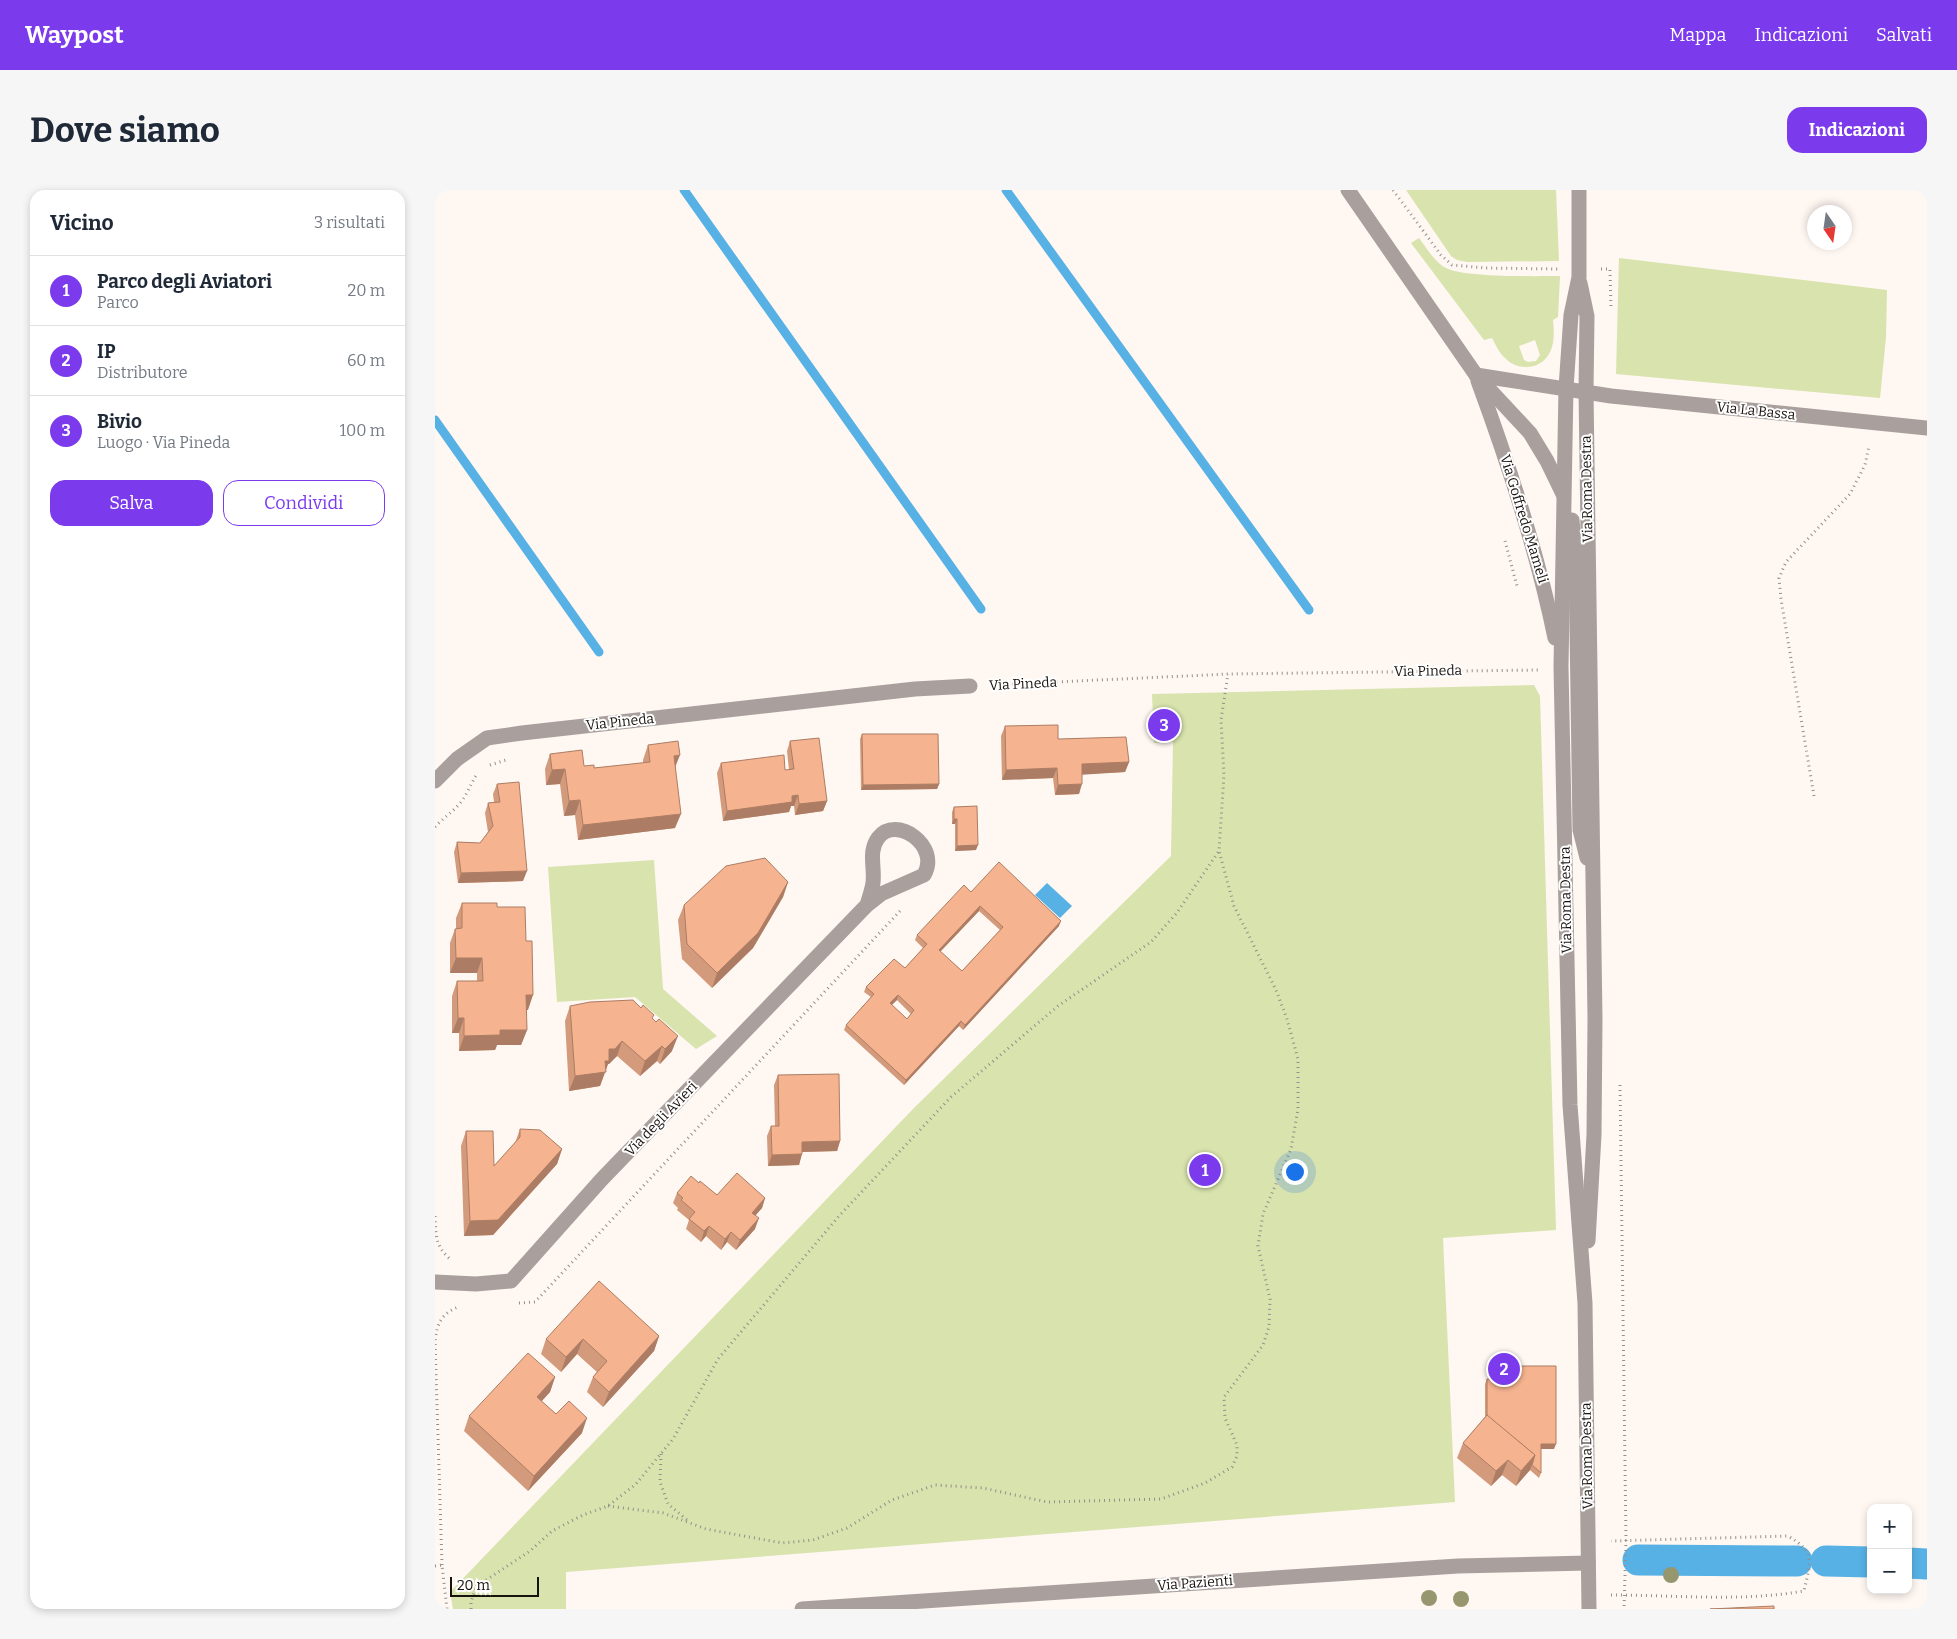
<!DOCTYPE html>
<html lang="it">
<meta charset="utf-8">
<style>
:root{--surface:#fff;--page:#f6f6f7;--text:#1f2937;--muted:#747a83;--line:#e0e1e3;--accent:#7c3aed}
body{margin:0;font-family:Bitter,serif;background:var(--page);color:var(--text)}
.controls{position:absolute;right:15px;bottom:15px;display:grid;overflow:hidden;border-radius:10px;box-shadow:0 2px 8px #0003}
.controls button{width:45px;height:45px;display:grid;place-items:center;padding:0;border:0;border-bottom:1px solid var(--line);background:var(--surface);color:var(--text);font:25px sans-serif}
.compass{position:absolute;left:1372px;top:15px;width:45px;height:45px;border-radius:50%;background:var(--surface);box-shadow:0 2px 8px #0003;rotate:167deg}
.scale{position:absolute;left:15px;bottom:12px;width:89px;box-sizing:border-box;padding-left:5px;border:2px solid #19130f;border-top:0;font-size:14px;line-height:18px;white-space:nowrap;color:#19130f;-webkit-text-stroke:4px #fff;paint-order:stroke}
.you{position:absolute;left:859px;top:981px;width:18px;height:18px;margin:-12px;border:4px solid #fff;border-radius:50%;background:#1a73e8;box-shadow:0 0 0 8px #1a73e833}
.badge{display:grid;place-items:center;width:32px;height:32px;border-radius:50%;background:var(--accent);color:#fff;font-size:16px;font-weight:700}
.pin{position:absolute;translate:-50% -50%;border:2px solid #fff;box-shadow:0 1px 5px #0006}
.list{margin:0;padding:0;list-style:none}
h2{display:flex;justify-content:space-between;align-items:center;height:65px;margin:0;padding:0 20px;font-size:21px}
h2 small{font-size:16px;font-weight:400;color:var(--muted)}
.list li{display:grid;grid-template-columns:32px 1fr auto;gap:15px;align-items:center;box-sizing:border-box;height:70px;padding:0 20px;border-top:1px solid var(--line)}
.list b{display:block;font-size:19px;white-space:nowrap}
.list p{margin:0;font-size:16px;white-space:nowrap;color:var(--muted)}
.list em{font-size:16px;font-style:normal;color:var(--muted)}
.actions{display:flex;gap:10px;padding:15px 20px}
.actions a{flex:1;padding:11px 0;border:1px solid var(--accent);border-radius:15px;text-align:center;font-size:18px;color:var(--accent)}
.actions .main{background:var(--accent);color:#fff}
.map{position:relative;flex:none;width:1492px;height:1419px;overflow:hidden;border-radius:15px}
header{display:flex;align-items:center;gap:30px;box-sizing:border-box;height:70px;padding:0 25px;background:var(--accent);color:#fff}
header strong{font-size:24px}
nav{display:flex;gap:28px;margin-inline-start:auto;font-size:18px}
.intro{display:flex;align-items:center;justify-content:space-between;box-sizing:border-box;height:120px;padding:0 30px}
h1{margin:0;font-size:35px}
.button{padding:12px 22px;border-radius:15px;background:var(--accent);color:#fff;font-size:18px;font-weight:700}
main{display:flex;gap:30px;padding:0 30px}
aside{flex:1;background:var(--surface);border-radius:15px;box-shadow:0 2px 8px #0003}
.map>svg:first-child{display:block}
</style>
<header>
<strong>Waypost</strong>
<nav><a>Mappa</a><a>Indicazioni</a><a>Salvati</a></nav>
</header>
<div class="intro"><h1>Dove siamo</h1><a class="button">Indicazioni</a></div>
<main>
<aside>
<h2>Vicino<small>3 risultati</small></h2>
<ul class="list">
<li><span class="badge">1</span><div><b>Parco degli Aviatori</b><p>Parco</p></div><em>20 m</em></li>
<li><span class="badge">2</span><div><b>IP</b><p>Distributore</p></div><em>60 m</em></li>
<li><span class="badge">3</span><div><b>Bivio</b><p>Luogo · Via Pineda</p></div><em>100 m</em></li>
</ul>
<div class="actions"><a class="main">Salva</a><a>Condividi</a></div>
</aside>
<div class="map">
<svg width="1492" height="1419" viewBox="0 0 1492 1419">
<rect width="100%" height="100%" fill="#fef7f2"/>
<g fill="#d9e3ae" fill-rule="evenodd">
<path d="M971 0H1121L1124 71 1032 72 1022 70 1016 66Z"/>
<path d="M984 48C991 57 999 71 1009 77 1026 88 1101 86 1125 86L1123 127 1118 130C1119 141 1120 154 1114 164 1105 180 1082 181 1070 168 1064 163 1061 155 1057 148L1049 150 976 53ZM1100 150 1105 165 1101 171 1093 172 1089 170 1084 156Z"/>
<path d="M1184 68 1452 100 1451 147 1445 208 1181 184Z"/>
<path d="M1099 495 1105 506 1121 1040 1008 1048 1020 1312 131 1382V1419H18L15 1402 478 919 736 666 738 552 719 553 717 504Z"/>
<path d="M219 670 228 799 282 846 261 859 200 807 122 812 113 677Z"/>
</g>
<path fill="#57b1e5" d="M612 693 637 716 625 728 600 705Z"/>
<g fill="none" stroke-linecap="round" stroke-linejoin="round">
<g stroke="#57b1e5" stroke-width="9">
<path d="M249 0 546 419"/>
<path d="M571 0 874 420"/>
<path d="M0 230 164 462"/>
</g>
<g stroke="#57b1e5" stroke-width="31">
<path d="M1203 1370 1362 1371"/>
<path d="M1391 1371 1436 1372"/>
<path d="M1473 1373 1492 1374"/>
</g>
<g stroke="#958e8a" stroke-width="3" stroke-dasharray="1 4" stroke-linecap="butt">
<path d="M958 0 1006 65 1017 75 1051 78 1123 79"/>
<path d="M1166 79H1175L1176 119"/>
<path d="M1070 351 1082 396"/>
<path d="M557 495 793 484 1103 480"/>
<path d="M55 575 71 570"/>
<path d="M1379 606 1346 409 1344 388 1351 372 1415 304 1430 275 1434 256"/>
<path d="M0 637C8 628 18 622 26 612 33 603 36 593 42 584"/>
<path d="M1185 895 1191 1351 1189 1419"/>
<path d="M0 1026C1 1045 0 1056 15 1069"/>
<path d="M84 1113 100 1112 465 721"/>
<path d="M226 1264 225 1292 233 1314 252 1330"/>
<path d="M173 1316 228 1323 271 1339 347 1353 378 1350 412 1338 457 1310 500 1295 548 1298 612 1312 726 1309 770 1293 797 1277 802 1266V1255L790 1228 789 1207 828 1155 834 1137 835 1109 823 1056 828 1024 856 959 863 919V869L852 829 841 800 799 716 784 661"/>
<path d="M7 1375 0 1151C2 1134 6 1124 23 1117"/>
<path d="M0 1376 7 1375 12 1419"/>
<path d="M1176 1405C1240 1405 1306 1412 1369 1401 1376 1370 1381 1363 1353 1346L1176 1351"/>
<path d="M36 1419V1411L42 1396 95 1361 117 1341 148 1325 173 1316 201 1294 238 1249 283 1169 404 1026 516 907 623 816 716 752 741 724 784 661 789 585 786 530 793 484"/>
</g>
<g stroke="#a9a09e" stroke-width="15">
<path d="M913 0 1041 185 1095 243 1112 271 1128 304"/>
<path d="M1144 0V87L1136 125 1131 198 1126 477 1135 915 1150 1113 1154 1419"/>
<path d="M1145 93 1152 126 1151 201 1160 829 1159 945 1153 1051"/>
<path d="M1041 185 1176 206 1492 238"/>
<path d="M1043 191C1074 275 1102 360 1120 448"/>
<path d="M1137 330 1141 371 1145 640 1152 668"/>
<path d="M0 591 22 569 52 548 87 543 480 499 535 496"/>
<path d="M0 1092 41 1094 76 1091 167 989 432 715 446 704 489 685C506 656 461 624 443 648 433 662 440 677 438 693 437 700 434 708 432 715"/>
<path d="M367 1419 1023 1376 1153 1373"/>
</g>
</g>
<g fill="#96976f">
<circle cx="1236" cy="1385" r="8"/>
<circle cx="994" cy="1408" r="8"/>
<circle cx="1026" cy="1409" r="8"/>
</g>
<g fill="#d39a7b" fill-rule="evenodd">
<path d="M727 525 734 541 724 540 725 530Z"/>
<path d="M570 536 694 572 690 582 647 584 644 604 620 605 618 588 567 590 566 546Z"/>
<path d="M427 544 504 594 502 599 426 600 425 549Z"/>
<path d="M355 551 392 611 388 621 360 625 359 616H356L354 622 288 631 282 583 286 573 350 580H354L352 561Z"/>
<path d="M213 555 241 577 240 638 143 650 140 625 129 626 125 594 111 595 110 579 115 564 149 576 159 578 208 573V570Z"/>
<path d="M62 594 88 691 23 693 19 662 22 652 45 653 53 642 50 623 53 613 59 612 58 604Z"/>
<path d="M519 617 541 660 520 661V634H517V622Z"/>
<path d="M353 692 348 707 318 758 277 798 247 769 243 730 249 715Z"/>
<path d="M536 702 624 736 528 840 524 836 469 895 409 840 411 835 436 807 429 802 431 797 470 778 488 758 480 750 482 745ZM544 721 565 740 527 781 505 762ZM462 810 476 824 472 829 457 815Z"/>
<path d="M27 713 62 717 93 820H91L92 840 86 855H62L60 860 24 861V843H17V806L22 791H42V783H15V753L20 739H21V728Z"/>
<path d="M135 816 218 829 237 861 225 874 222 871 205 886 182 866 174 874H173L165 896 134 901 130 831Z"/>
<path d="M343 885 405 951 402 961 367 962 364 975 333 976 332 946 336 936H340L339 895Z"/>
<path d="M85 939 127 959 122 974 58 1045 29 1046 26 956 31 941 59 976 80 953Z"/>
<path d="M264 993 282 1005 330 1008 327 1018 320 1025V1039L301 1060 292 1052 286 1060 271 1046 266 1052 251 1039 254 1030 242 1020 243 1018 238 1013 242 1003Z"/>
<path d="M224 1146 219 1161 168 1217 152 1202 158 1187 162 1182 142 1164 126 1182 106 1164 111 1149Z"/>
<path d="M1083 1176 1119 1259H1106V1283L1104 1288 1095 1280 1081 1296 1067 1285 1056 1296 1022 1268 1028 1253 1050 1227V1194L1052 1189H1082V1182Z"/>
<path d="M120 1187 115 1202 106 1211 121 1224 147 1243 93 1301 29 1241 34 1226Z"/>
</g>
<g fill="#ac7d64">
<path d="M726 535 736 536 734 541 724 540Z"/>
<path d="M245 565 239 580V566Z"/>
<path d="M694 572 690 582 643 585 647 574Z"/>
<path d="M622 578 618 588 567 590 571 580Z"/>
<path d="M130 579 125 594 111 595 117 580Z"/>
<path d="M504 594 502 599 426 600 428 595Z"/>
<path d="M647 594 644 604 620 605 623 595Z"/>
<path d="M363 605 359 616H356L354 622 288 631 292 621Z"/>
<path d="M145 610 140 625 129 626 134 611Z"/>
<path d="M392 611 388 621 360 625 364 614Z"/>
<path d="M246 624 240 638 143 650 148 635Z"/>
<path d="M519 629H522L520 634H517Z"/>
<path d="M543 655 541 660 520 661 522 656Z"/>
<path d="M92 681 88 691 23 693 26 683Z"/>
<path d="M353 692 348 707 318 758 277 798 282 783Z"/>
<path d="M545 716 544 721 502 765 504 760Z"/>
<path d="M626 731 624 736 528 840 530 835Z"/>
<path d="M21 768H47L42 783H15Z"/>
<path d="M91 805H98L93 820H85Z"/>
<path d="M463 805 462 810 453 818 455 813Z"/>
<path d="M23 828H29L24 843H17Z"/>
<path d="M526 831 524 836 469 895 471 890Z"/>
<path d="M65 840H92L86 855H62L60 860 24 861 29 846Z"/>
<path d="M243 846 237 861 225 874 230 859Z"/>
<path d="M187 851 182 866 174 874H173L165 896 134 901 140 886 174 859Z"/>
<path d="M227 856 222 871 205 886 210 871Z"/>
<path d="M405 951 402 961 364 962 367 952Z"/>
<path d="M127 959 122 974 58 1045 29 1046 35 1031Z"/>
<path d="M367 964 364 975 333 976 337 965Z"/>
<path d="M330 1008 327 1018 314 1033 317 1023Z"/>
<path d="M324 1028 320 1039 301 1060 305 1050Z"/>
<path d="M274 1036 271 1046 266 1052 269 1041Z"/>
<path d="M296 1042 292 1052 286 1060 290 1049Z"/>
<path d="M224 1146 219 1161 168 1217 174 1202Z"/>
<path d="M148 1149 142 1164 126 1182 131 1167Z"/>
<path d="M120 1187 115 1202 97 1222 102 1207Z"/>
<path d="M152 1228 147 1243 93 1301 99 1286Z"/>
<path d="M1106 1254H1121L1119 1259H1104Z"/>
<path d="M1100 1265 1095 1280 1081 1296 1086 1281Z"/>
<path d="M1073 1270 1067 1285 1056 1296 1061 1281Z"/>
</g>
<g fill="#f5b38f" stroke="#ac7d64" fill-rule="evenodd">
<path d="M736 524V536L726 535 727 525Z"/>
<path d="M623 535V549L691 547 694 572 647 574V594L623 595 622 578 571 580 570 536Z"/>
<path d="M427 544H503L504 594 428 595Z"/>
<path d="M384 548 392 611 364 614 363 605 357 606V612L292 621 286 573 349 565 350 580 359 579 355 551Z"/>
<path d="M243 551 245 565 239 566 246 624 148 635 145 610 134 611 130 579 117 580 115 564 147 560 149 576 159 575V578L215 572 213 555Z"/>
<path d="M84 592 92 681 26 683 22 652 45 653 58 636 53 613 65 612 62 594Z"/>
<path d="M542 616 543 655 522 656V629H519V617Z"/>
<path d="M330 668 353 692 323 743 282 783 252 754 249 715 291 676Z"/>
<path d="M564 672 626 731 530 835 526 831 471 890 411 835 439 804 431 797 459 769 470 778 492 754 482 745 529 695 536 702ZM545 716 568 737 527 781 504 760ZM463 805 479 820 472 829 455 813Z"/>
<path d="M27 713H62V717H90L91 751H97L98 805H91L92 840H65V845L29 846V828H23L22 791H48L47 768H21L20 739 27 738Z"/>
<path d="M198 810 206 818 208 815 219 825 217 828 221 832 224 829 243 846 230 859 227 856 210 871 187 851 180 859H174V871H170L171 882 140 886 135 816 155 812Z"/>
<path d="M404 884 405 951 367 952V964L337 965 336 936H344L343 885Z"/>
<path d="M85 939 105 940 127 959 63 1030 35 1031 31 941H58L59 976 85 947Z"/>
<path d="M302 983 330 1008 317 1023 324 1028 305 1050 296 1042 290 1049 274 1036 269 1041 254 1029 260 1022 246 1010 248 1008 242 1003 256 986 264 993 265 991 282 1005Z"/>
<path d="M164 1091 224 1146 174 1202 158 1187 172 1171 148 1149 131 1167 111 1149Z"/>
<path d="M93 1163 120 1187 102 1207 121 1224 134 1211 152 1228 99 1286 34 1226Z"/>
<path d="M1083 1176H1121V1254H1106V1283L1097 1275 1100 1265 1052 1226V1189H1083Z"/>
<path d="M1052 1225 1100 1265 1086 1281 1073 1270 1061 1281 1028 1253Z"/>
<path d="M1339 1416V1419H1275Z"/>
</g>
<g text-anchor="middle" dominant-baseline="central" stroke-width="4" stroke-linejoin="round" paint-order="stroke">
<g font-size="14" fill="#19130f" stroke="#fff">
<text transform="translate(1321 221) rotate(6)">Via La Bassa</text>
<text transform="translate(1152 299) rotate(-91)">Via Roma Destra</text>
<text transform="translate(1089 329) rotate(73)">Via Goffredo Mameli</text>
<text transform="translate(993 481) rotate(-1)">Via Pineda</text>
<text transform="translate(588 494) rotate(-3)">Via Pineda</text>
<text transform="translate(185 532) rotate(-6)">Via Pineda</text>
<text transform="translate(1131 710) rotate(-91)">Via Roma Destra</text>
<text transform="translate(226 929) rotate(-46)">Via degli Avieri</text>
<text transform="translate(1152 1266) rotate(-91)">Via Roma Destra</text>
<text transform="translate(760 1393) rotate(-4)">Via Pazienti</text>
</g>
</g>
</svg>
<div class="controls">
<button>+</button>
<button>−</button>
</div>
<svg class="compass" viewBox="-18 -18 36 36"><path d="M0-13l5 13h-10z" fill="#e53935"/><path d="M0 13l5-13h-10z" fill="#747a83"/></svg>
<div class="scale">20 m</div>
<div class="you"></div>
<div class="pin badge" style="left:770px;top:980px">1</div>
<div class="pin badge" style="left:1069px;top:1179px">2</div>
<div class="pin badge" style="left:729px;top:535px">3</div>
</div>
</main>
